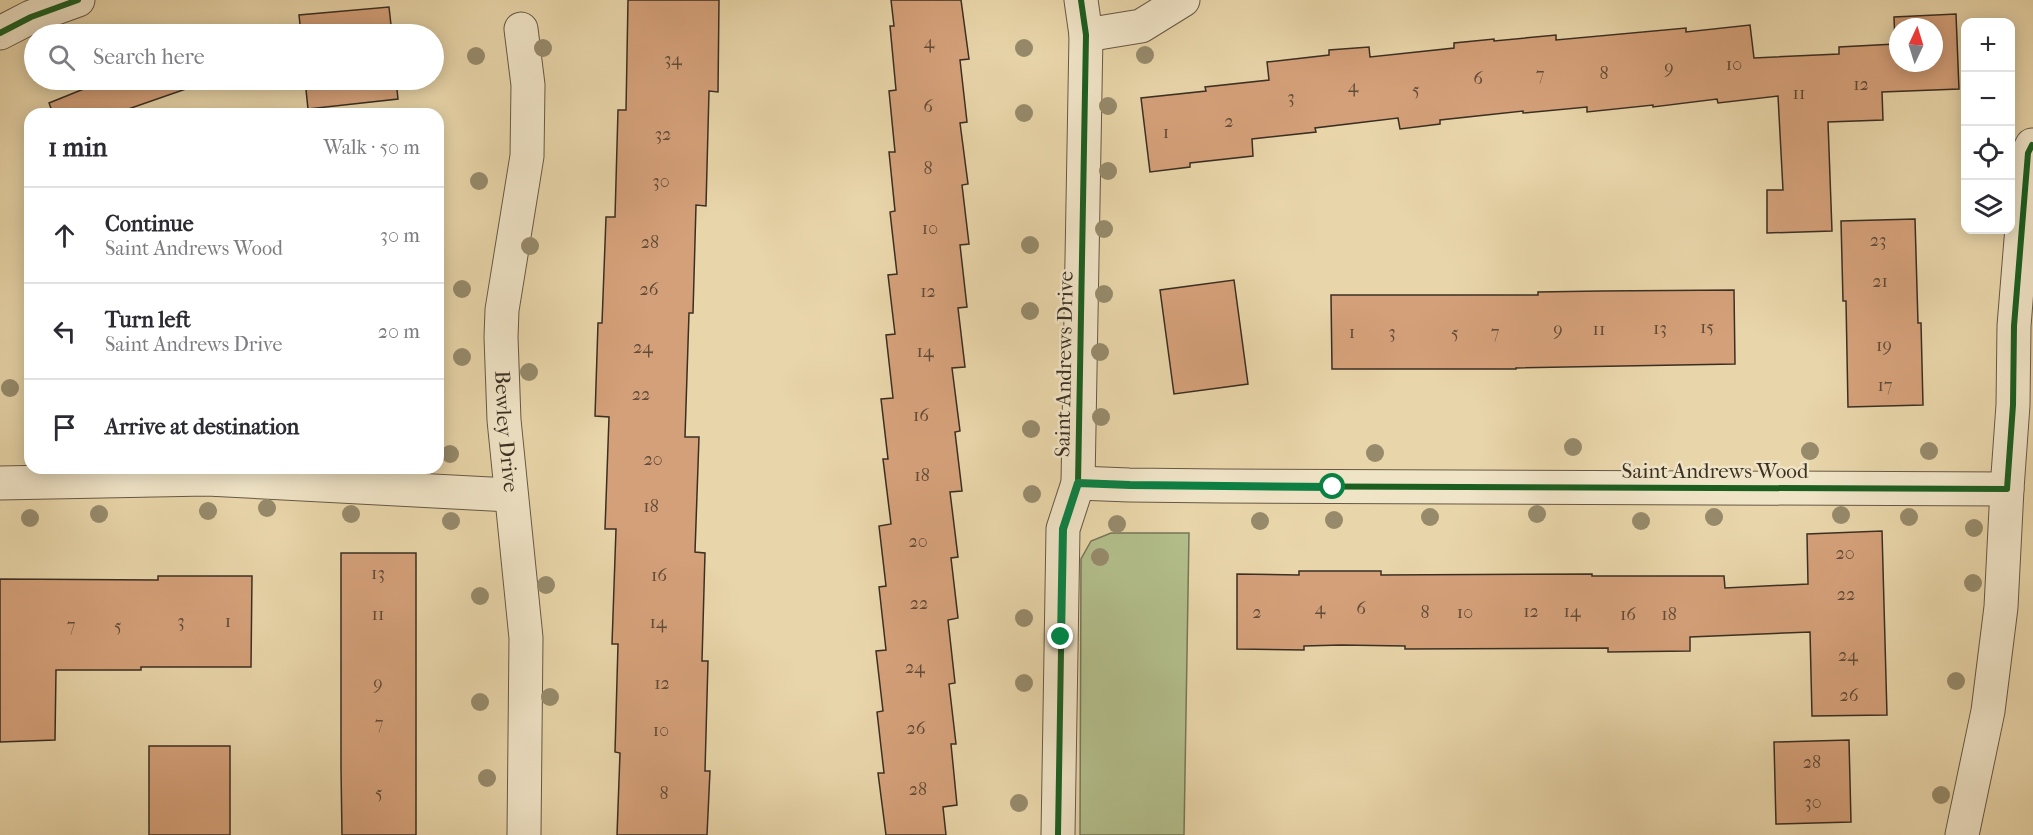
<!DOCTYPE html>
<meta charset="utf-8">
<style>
:root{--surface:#fff;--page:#f2f2f3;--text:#2b2b33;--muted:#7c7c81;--line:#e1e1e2}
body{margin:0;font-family:"IM FELL French Canon",serif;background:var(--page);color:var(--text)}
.controls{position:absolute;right:18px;top:18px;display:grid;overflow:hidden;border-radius:12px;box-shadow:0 3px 15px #0003}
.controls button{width:54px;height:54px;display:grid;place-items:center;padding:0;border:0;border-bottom:2px solid var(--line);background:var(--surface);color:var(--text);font:30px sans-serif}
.compass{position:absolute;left:1889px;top:18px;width:54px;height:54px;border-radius:50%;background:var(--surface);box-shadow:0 3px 15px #0003;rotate:4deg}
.stop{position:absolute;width:18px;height:18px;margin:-14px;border:4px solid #0b8043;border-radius:50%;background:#fff}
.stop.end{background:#0b8043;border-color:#fff;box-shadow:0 2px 6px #0008}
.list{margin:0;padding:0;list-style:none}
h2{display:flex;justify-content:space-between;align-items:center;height:78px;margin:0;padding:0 24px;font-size:26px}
h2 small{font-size:20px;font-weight:400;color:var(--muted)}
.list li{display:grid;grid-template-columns:39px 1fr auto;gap:18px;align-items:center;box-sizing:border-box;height:96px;padding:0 24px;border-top:2px solid var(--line)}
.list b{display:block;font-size:22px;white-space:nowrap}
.list p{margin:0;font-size:20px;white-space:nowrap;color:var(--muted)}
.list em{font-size:20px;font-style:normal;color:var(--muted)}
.icon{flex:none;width:33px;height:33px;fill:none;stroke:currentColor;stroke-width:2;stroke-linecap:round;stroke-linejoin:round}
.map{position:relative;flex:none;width:2033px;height:835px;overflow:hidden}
.search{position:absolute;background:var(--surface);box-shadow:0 3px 15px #0003;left:24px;top:24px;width:420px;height:66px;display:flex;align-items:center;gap:15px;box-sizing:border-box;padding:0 21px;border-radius:33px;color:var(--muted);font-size:22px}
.panel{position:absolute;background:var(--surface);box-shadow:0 3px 15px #0003;left:24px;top:108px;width:420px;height:366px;border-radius:18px}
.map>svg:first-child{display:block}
</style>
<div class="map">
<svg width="2033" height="835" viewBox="0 0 2033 835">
<rect width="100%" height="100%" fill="#e8d5a9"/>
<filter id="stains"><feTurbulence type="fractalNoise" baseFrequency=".00333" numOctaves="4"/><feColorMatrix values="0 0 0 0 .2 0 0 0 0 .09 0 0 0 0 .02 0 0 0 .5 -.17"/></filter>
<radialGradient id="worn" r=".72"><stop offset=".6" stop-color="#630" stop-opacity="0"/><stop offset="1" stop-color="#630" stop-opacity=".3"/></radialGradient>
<path fill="#b2be8b" stroke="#767657" stroke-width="1.5" d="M1111 533H1189L1184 835H1080L1081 559 1091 541Z"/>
<g fill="#d4a079" stroke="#3a2f23" stroke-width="1.5" fill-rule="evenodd">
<path d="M628 0H719L718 92 709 91 706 206 696 205 693 313H689L685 437H699L695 552 705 553 702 661H708L705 771H710L707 835H617L620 753 615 752 618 644H612L616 529H605L609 417 595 416 598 323H602L606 217H615L618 110H626Z"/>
<path d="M891 0H961L969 59 960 60 967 122 960 123 968 184 962 185 969 244 960 245 967 307 958 308 965 367 952 368 960 431 955 432 962 491 950 492 958 557 951 558 958 618 948 620 955 683 949 684 956 744H951L957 805 943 807 946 835H886L878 773H884L877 712 883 711 876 651 886 650 879 587 886 586 879 526 891 524 883 459H888L881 399 893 398 886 335 895 334 888 275 897 274 890 212 895 211 889 152H895L889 91 896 90 890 26H894Z"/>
<path d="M389 7 392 34H301L299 15Z"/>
<path d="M1956 14 1959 89 1882 92 1883 120 1828 122 1832 231 1767 233V190H1783L1778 96 1718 103 1717 99 1653 107V105L1587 112V107L1523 113V111L1440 120V124L1400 129 1398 118 1315 128 1316 132 1252 139 1253 156 1190 163V167L1150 172 1141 98 1206 91 1205 87 1269 80 1267 62 1329 55V50L1369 47 1370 57 1454 48V43L1494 39V41L1556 35V40L1686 28V32L1750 25 1754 58 1839 54V47L1895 44 1894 17ZM1898 27H1934V63H1898Z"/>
<path d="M106 80H208L209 81 114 114H53L49 103Z"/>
<path d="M305 80H396L398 99 308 109Z"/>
<path d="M1915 219 1918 323H1921L1923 405 1848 407 1846 301H1843L1841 221Z"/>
<path d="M1234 280 1248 384 1174 394 1160 290Z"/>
<path d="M1734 290 1735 364 1516 368V369H1332L1331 295H1538V292L1601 291Z"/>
<path d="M1882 531 1887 715 1812 716 1810 632 1690 637V651L1608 652V648L1405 649V646L1341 645 1304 646V650L1237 649V574L1299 575V571H1381V575L1592 574V576H1724L1725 588 1808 584 1807 534Z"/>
<path d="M341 553H416V835H342L341 769Z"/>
<path d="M158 576H252L251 667H141V670H56L55 740 0 742V579L158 580Z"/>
<path d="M1849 740 1851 822 1776 824 1774 742Z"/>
<rect x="149" y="746" width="81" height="89"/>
</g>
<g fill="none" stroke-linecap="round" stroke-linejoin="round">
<g stroke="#665844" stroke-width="35">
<g id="minor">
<path id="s1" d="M521 29 528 85 527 156 502 310 501 337 504 420 526 638 524 835"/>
<path d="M1086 35 1141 26 1183 0"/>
<path d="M0 483 207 479 510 495"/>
<path d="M1078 483 1129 485 1222 486 2007 489 2013 405 2014 326 2028 153 2032 145"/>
<path d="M1058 835 1063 529 1078 483 1086 35 1081 0"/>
<path d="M1962 835 1988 711 2001 607 2007 489"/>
</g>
</g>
<g stroke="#665844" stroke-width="35">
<path id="tertiary" d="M0 33 31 17 78 0"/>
</g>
<use href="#minor" stroke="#f0e4c7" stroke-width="33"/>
<use href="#tertiary" stroke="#f0e4c7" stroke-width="33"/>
<g stroke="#f0e4c7" stroke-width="10">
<g id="cycleway">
<path d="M0 33 31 17 78 0"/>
<path d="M1078 483 1129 485 1222 486 2007 489 2013 405 2014 326 2028 153 2032 145"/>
<path d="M1058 835 1063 529 1078 483 1086 35 1081 0"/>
</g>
</g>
<use href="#cycleway" stroke="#1b5e20" stroke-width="6"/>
</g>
<g fill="#968a6b">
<circle cx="543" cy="48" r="9"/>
<circle cx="1024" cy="48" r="9"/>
<circle cx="1145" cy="55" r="9"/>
<circle cx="476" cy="56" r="9"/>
<circle cx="1108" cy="106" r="9"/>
<circle cx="1024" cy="113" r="9"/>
<circle cx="1108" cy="171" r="9"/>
<circle cx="479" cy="181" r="9"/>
<circle cx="1104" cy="229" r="9"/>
<circle cx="1030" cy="245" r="9"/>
<circle cx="530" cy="246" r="9"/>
<circle cx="462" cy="289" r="9"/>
<circle cx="1104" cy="294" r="9"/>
<circle cx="1030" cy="311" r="9"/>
<circle cx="1100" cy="352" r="9"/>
<circle cx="462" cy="357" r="9"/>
<circle cx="529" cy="372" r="9"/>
<circle cx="10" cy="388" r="9"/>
<circle cx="1101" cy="417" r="9"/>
<circle cx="1031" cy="429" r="9"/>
<circle cx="1573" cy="447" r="9"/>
<circle cx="1810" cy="451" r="9"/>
<circle cx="1929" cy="451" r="9"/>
<circle cx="1375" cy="453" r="9"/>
<circle cx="450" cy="454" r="9"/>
<circle cx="1032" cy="494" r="9"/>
<circle cx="267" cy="508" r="9"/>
<circle cx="208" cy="511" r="9"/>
<circle cx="99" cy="514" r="9"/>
<circle cx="351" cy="514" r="9"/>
<circle cx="1537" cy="514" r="9"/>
<circle cx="1841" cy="515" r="9"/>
<circle cx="1430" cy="517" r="9"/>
<circle cx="1714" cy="517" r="9"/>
<circle cx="1909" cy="517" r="9"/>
<circle cx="30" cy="518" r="9"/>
<circle cx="1334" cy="520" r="9"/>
<circle cx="451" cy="521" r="9"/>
<circle cx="1260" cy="521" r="9"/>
<circle cx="1641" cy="521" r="9"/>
<circle cx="1117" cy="524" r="9"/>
<circle cx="1974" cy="528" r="9"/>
<circle cx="1100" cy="557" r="9"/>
<circle cx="1973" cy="583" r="9"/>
<circle cx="546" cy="585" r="9"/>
<circle cx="480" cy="596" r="9"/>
<circle cx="1024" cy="618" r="9"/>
<circle cx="1956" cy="681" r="9"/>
<circle cx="1024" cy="683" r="9"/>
<circle cx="550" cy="697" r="9"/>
<circle cx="480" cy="702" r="9"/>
<circle cx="487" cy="778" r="9"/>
<circle cx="1941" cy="795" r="9"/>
<circle cx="1019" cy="803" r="9"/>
</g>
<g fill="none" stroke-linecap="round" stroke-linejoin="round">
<path stroke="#0b8043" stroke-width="8" d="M1061 637 1063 529 1078 483 1130 485 1333 487"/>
</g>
<g text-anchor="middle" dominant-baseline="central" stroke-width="5" stroke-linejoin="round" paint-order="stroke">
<g font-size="18" fill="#604b38">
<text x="929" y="42">4</text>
<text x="673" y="59">34</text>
<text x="1734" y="64">10</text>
<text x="1669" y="67">9</text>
<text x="1604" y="73">8</text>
<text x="1540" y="74">7</text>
<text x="1478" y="78">6</text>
<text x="1861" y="84">12</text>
<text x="1353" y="86">4</text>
<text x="1416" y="90">5</text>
<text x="1799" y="93">11</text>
<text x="1291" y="97">3</text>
<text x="928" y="106">6</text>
<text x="1229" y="121">2</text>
<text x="1166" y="132">1</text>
<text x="663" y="134">32</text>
<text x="928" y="168">8</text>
<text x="661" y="181">30</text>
<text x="930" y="228">10</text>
<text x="1878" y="240">23</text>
<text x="650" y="242">28</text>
<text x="1880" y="281">21</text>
<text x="649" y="289">26</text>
<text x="928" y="291">12</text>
<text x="1707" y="327">15</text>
<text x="1660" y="328">13</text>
<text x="1558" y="329">9</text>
<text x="1599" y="329">11</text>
<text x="1352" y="332">1</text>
<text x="1392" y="332">3</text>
<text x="1495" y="332">7</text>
<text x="1455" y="333">5</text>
<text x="1884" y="345">19</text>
<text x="643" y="347">24</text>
<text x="925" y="351">14</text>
<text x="1885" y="385">17</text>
<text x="641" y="394">22</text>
<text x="921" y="415">16</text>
<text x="653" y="459">20</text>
<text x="922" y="475">18</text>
<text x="651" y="506">18</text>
<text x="918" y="541">20</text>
<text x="1845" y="553">20</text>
<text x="378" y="573">13</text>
<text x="659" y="575">16</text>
<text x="1846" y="594">22</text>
<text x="919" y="603">22</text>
<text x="1320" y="608">4</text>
<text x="1361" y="608">6</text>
<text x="1531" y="611">12</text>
<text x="1572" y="611">14</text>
<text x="1257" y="612">2</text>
<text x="1425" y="612">8</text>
<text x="1465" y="612">10</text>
<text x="378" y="614">11</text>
<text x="1628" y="614">16</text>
<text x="1669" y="614">18</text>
<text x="181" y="621">3</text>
<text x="228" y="621">1</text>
<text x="658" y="622">14</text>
<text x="71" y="625">7</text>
<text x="118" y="626">5</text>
<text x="1848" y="655">24</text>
<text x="915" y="667">24</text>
<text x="378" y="683">9</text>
<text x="662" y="683">12</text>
<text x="1849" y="695">26</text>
<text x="379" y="723">7</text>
<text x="916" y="728">26</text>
<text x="661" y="730">10</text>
<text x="1812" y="762">28</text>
<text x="918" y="789">28</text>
<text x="379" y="793">5</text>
<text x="664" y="793">8</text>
<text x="1813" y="802">30</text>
</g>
<g font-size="21" fill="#3a2f23" stroke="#f0e4c7">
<text transform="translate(1064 364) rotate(-89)">Saint Andrews Drive</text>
<text stroke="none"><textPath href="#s1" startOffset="405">Bewley Drive</textPath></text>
<text x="1715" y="471">Saint Andrews Wood</text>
</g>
</g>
<rect width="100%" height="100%" filter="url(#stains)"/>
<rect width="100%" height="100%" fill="url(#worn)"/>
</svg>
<div class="controls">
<button>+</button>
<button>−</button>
<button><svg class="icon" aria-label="locate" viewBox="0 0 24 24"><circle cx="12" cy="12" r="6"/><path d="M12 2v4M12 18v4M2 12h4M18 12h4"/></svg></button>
<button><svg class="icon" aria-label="layers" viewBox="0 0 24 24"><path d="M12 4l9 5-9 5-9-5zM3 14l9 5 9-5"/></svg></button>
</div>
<svg class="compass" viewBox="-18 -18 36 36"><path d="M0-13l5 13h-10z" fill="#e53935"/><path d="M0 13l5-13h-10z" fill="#7c7c81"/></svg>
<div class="stop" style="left:1333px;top:487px"></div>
<div class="stop end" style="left:1061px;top:637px"></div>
<div class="search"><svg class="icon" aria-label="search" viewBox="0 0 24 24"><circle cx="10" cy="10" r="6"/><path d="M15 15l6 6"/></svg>Search here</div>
<section class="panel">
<h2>1 min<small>Walk · 50 m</small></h2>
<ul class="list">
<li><svg class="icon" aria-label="ahead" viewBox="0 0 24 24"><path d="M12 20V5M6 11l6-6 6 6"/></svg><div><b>Continue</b><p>Saint Andrews Wood</p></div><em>30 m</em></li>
<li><svg class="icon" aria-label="left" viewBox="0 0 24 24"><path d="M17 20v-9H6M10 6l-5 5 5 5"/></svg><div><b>Turn left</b><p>Saint Andrews Drive</p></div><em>20 m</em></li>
<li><svg class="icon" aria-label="arrive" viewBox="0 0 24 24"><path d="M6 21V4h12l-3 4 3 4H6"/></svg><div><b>Arrive at destination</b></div></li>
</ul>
</section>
</div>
